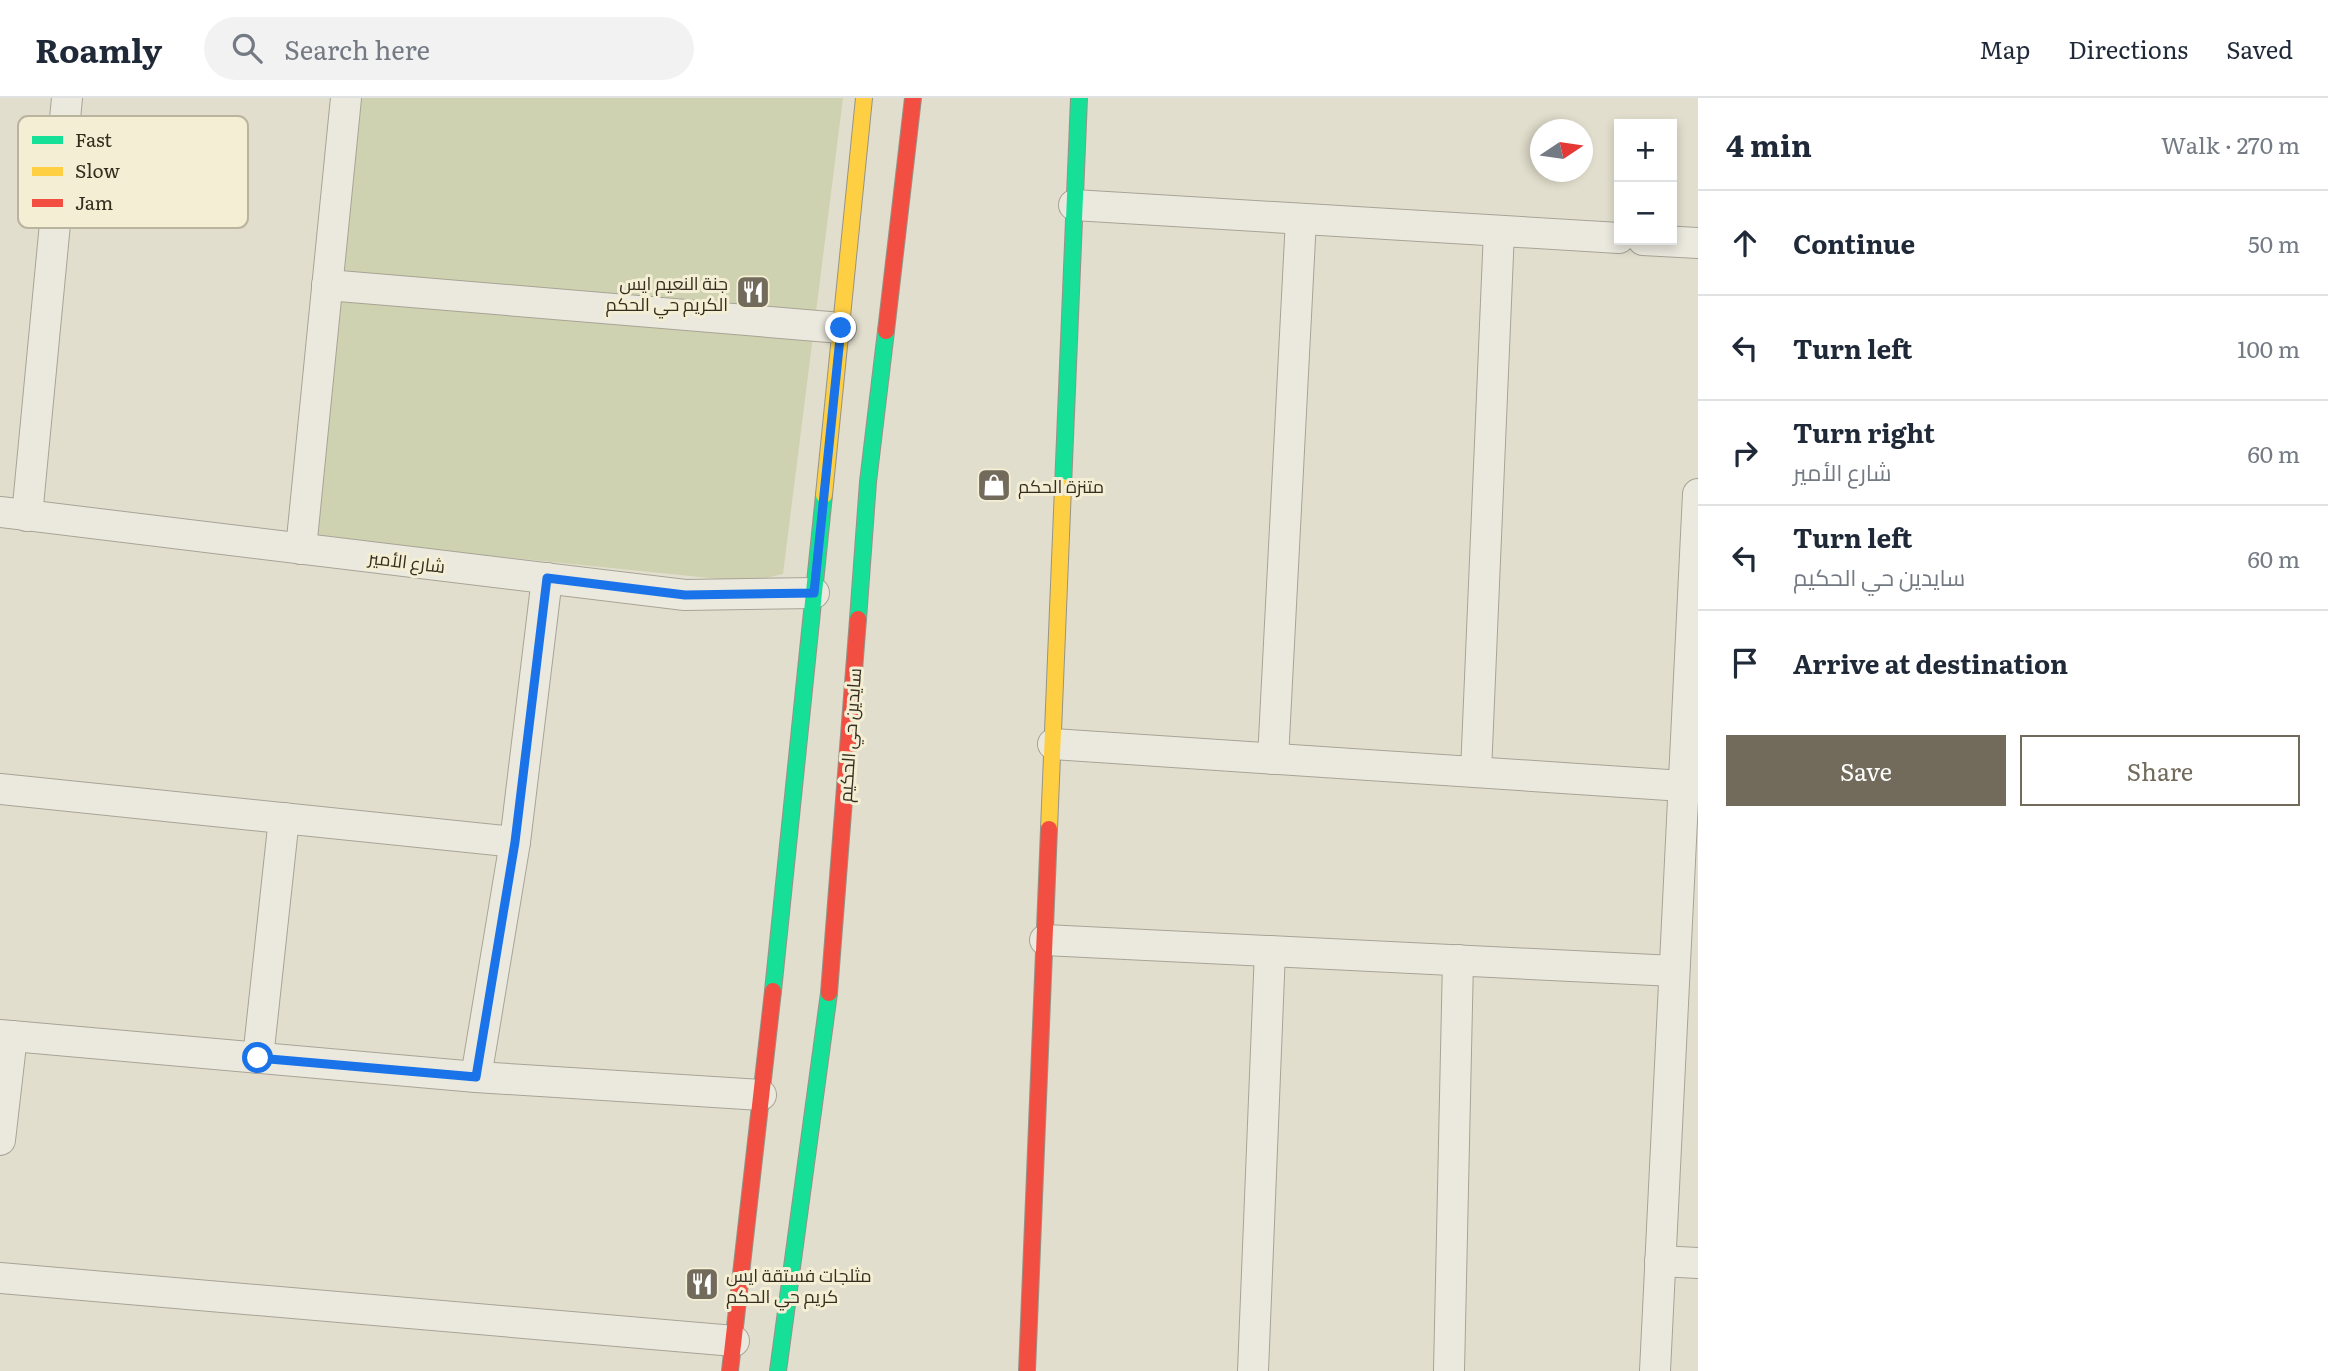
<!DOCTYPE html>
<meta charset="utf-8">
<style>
:root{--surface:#fff;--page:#f2f2f3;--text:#1f2937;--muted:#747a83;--line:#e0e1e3;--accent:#726b5c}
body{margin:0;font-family:Literata,Cairo,serif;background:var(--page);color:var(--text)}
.controls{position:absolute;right:21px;top:21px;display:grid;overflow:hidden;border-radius:0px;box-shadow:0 4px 10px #0003}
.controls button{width:63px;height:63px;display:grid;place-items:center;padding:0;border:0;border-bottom:2px solid var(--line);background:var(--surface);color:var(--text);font:35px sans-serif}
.compass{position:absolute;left:1530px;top:21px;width:63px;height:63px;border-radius:50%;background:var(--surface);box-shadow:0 4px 10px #0003;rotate:77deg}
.stop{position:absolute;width:21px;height:21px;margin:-16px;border:5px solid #1a73e8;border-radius:50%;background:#fff}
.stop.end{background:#1a73e8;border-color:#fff;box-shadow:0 2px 7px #0008}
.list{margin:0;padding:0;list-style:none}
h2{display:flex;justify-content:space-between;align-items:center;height:91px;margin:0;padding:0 28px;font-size:30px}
h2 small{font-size:23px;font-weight:400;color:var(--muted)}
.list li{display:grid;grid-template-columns:46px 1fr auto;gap:21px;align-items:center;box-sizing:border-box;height:105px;padding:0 28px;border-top:2px solid var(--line)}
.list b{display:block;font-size:26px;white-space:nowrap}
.list p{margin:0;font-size:23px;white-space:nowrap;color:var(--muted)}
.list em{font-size:23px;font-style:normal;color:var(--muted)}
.actions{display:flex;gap:14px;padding:21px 28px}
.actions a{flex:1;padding:16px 0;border:2px solid var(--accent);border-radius:0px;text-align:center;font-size:24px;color:var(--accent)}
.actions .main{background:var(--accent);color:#fff}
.icon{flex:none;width:38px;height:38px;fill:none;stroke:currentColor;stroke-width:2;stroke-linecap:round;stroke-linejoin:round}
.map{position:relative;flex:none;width:1698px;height:1273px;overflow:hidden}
header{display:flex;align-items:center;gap:42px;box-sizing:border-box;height:98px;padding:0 35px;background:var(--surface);border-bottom:2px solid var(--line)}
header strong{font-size:33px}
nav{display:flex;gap:38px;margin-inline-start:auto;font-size:24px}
.search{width:490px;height:63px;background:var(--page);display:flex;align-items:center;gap:18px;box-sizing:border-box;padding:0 24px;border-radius:38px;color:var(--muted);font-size:26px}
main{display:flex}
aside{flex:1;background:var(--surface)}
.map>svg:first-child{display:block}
</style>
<header>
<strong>Roamly</strong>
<div class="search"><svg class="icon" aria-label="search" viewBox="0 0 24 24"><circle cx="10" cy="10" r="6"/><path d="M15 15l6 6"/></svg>Search here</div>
<nav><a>Map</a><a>Directions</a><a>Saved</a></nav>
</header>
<main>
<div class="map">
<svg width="1698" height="1273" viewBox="0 0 1698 1273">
<rect width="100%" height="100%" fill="#e2decd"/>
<path fill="#ced2b0" d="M359 0H843L783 476 749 484 315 440Z"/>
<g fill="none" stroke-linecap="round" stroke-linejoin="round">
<g stroke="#a8a396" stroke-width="32">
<g id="street">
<path d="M1074 107 1619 140"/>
<path d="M1643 142 1698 145"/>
<path d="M327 187 841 230"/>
<path d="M0 414 685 497 814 495"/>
<path d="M27 418 67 0"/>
<path d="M301 451 346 0"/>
<path d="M1053 646 1683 688"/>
<path d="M1273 661 1301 121"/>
<path d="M1476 674 1499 133"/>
<path d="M0 691 515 744"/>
<path d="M1045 842 1674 873"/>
<path d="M0 937 476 979 761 997"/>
<path d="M258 960 284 720"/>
<path d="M476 979 515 744 547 480"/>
<path d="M0 1042 12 938"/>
<path d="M1660 1163 1698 1165"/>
<path d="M0 1180 734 1243"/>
<path d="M1253 1273 1270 853"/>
<path d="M1449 1273 1458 862"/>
<path d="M1655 1273 1698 396"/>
</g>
</g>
<g stroke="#979386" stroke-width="18">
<g id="fast">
<path d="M1063 389 1079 0"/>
<path d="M858 521 868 384 886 233"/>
<path d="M773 893 824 397"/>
<path d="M778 1273 829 895"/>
</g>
</g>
<g stroke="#979386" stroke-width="18">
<g id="slow">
<path d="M824 397 864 0"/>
<path d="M1049 731 1063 389"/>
</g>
</g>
<g stroke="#979386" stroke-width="18">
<g id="jam">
<path d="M886 233 913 0"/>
<path d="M829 895 858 521"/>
<path d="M730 1273 773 893"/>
<path d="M1027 1273 1049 731"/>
</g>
</g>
<use href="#street" stroke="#ebe9de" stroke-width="30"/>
<use href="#fast" stroke="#16e098" stroke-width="16"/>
<use href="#slow" stroke="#ffcf43" stroke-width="16"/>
<use href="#jam" stroke="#f24e42" stroke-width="16"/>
</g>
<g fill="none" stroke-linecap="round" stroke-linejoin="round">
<path stroke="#1a73e8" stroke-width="9" d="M258 960 476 979 515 744 547 480 685 497 814 495 841 230"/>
</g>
<defs>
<g id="restaurant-square" transform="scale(1.75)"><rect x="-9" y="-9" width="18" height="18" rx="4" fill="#726b5c" stroke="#f3eed4"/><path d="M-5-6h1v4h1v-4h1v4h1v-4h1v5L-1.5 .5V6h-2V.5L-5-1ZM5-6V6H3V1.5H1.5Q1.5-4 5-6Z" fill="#fff"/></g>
<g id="shop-square" transform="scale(1.75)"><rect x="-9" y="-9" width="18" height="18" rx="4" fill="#726b5c" stroke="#f3eed4"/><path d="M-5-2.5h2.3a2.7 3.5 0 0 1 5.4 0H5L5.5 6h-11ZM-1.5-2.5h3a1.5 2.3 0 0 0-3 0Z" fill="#fff"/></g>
</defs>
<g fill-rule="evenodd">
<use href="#restaurant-square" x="753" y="194"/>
<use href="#shop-square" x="994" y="387"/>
<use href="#restaurant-square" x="702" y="1186"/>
</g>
<g text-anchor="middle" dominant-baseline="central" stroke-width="6" stroke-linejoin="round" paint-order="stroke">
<g font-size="18" fill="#362d1f" stroke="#f3eed4" text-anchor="start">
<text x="728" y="184" text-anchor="end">جنة النعيم ايس<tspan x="728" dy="21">الكريم حي الحكم</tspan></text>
<text x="1018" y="387">متنزة الحكم</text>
<text x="726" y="1176">مثلجات فستقة ايس<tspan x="726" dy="21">كريم حي الحكم</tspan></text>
</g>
<g font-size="18" fill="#362d1f" stroke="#f3eed4">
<text transform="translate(407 463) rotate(7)">شارع الأمير</text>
<text transform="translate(849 637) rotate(-86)">سايدين حي الحكيم</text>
</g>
</g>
<rect x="18" y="18" width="230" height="112" rx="10" fill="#f3eed4" stroke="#bab49e" stroke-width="2"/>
<rect x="32" y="38" width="31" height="8" fill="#16e098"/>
<rect x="32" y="69" width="31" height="9" fill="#ffcf43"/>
<rect x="32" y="101" width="31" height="8" fill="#f24e42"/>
<g font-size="19" fill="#362d1f">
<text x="75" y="49">Fast</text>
<text x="75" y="80">Slow</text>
<text x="75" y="112">Jam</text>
</g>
</svg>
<div class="controls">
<button>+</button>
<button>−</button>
</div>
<svg class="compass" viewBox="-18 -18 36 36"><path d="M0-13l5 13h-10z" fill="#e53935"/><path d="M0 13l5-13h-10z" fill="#747a83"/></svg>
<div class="stop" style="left:258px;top:960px"></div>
<div class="stop end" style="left:841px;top:230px"></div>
</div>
<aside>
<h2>4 min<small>Walk · 270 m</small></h2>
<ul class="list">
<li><svg class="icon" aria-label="ahead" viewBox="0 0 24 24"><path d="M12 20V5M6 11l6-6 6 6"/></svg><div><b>Continue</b></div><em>50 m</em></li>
<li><svg class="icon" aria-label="left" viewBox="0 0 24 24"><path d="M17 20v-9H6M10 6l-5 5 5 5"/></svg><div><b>Turn left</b></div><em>100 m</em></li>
<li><svg class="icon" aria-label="right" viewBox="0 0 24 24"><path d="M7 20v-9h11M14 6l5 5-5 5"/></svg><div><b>Turn right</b><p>شارع الأمير</p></div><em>60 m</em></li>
<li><svg class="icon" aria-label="left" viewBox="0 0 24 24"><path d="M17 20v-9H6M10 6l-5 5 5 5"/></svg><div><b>Turn left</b><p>سايدين حي الحكيم</p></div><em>60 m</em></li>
<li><svg class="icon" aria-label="arrive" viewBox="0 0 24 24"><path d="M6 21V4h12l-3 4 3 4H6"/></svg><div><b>Arrive at destination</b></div></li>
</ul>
<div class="actions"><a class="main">Save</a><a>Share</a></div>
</aside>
</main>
